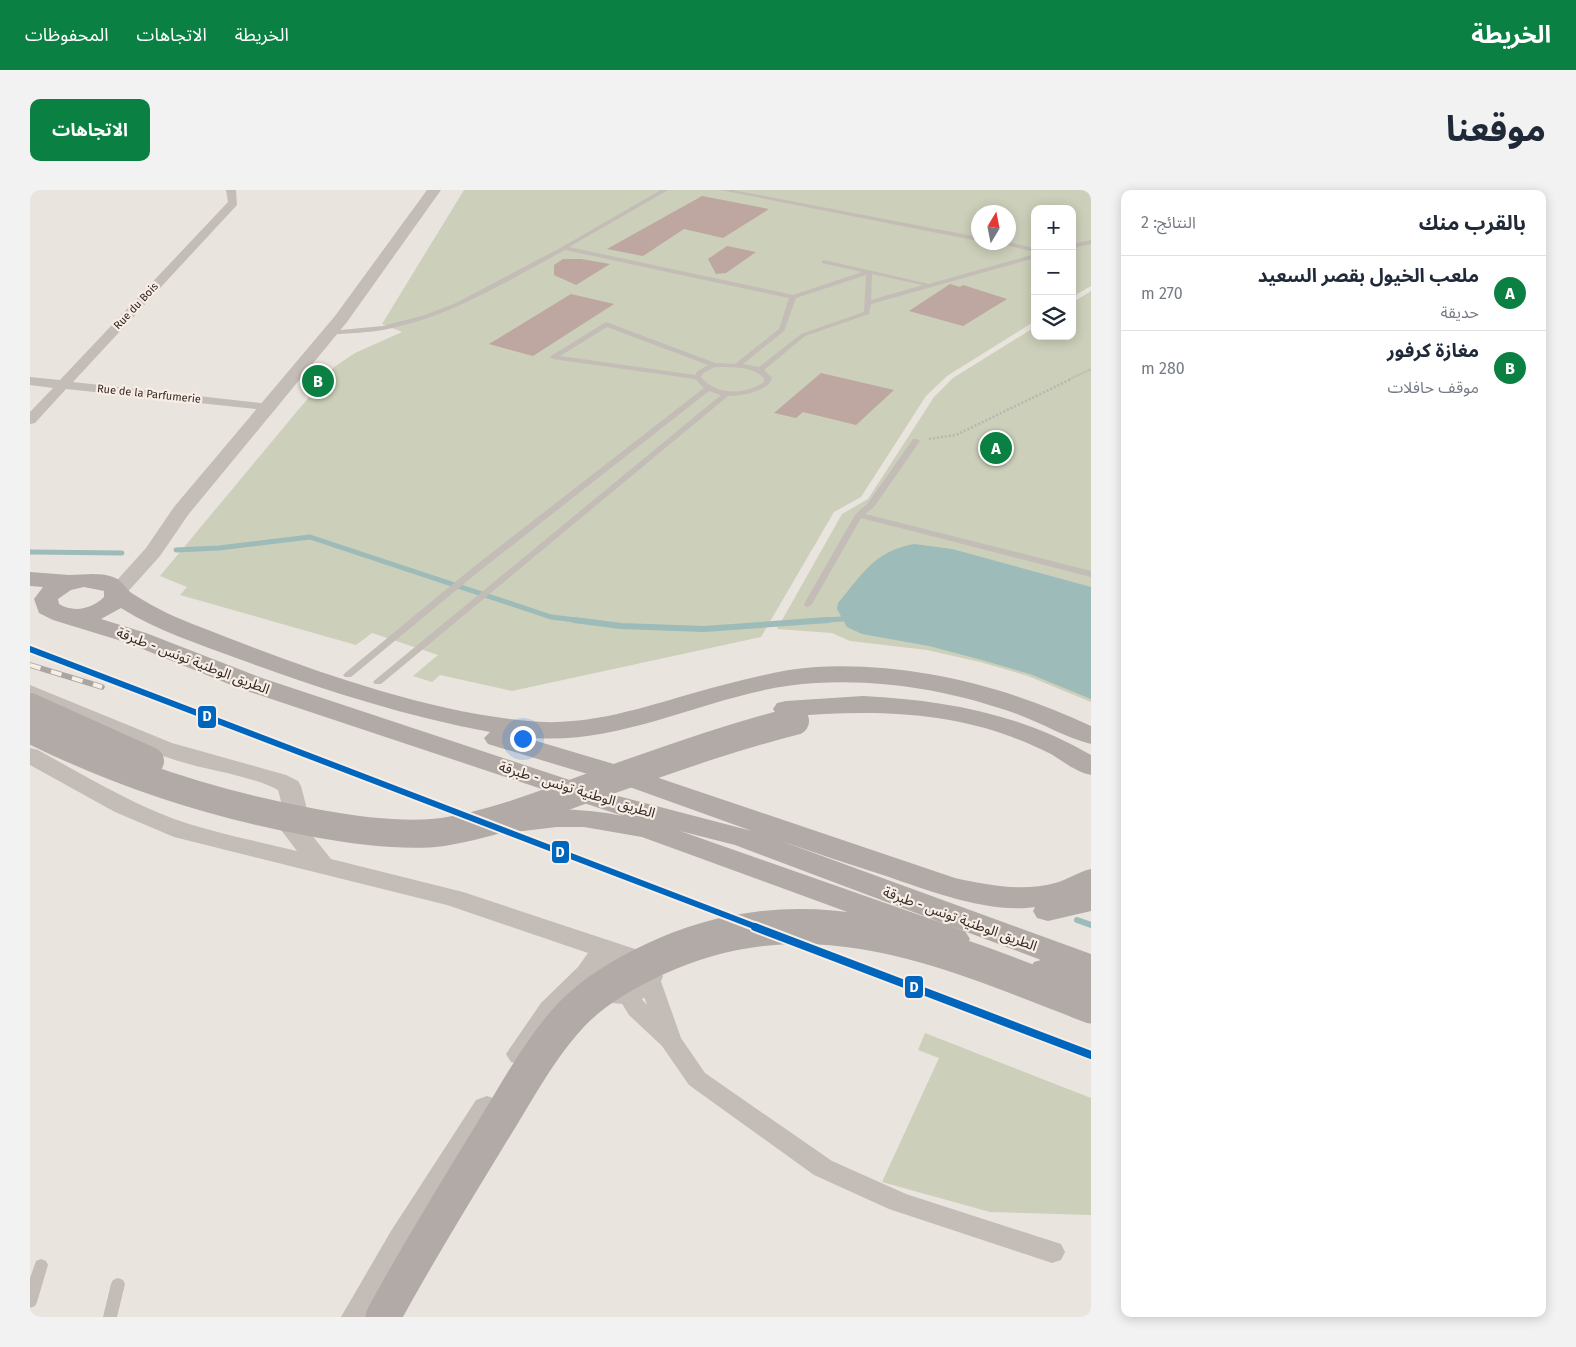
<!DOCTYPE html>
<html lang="ar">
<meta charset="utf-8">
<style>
:root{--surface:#fff;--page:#f2f2f3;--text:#1f2937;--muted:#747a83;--line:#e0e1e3;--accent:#0b8043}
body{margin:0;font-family:"Fira Sans","Noto Sans Arabic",sans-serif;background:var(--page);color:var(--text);direction:rtl}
.controls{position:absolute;right:15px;top:15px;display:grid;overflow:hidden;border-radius:10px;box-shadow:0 2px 12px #0003}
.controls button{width:45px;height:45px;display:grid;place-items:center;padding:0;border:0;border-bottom:1px solid var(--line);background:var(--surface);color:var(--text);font:25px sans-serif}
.compass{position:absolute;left:941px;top:15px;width:45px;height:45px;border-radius:50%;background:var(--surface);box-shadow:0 2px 12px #0003;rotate:10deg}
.you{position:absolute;left:492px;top:548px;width:18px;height:18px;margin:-12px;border:4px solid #fff;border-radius:50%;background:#1a73e8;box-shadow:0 0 0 8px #1a73e833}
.badge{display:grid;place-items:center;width:32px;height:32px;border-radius:50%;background:var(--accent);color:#fff;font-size:16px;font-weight:700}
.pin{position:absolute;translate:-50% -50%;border:2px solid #fff;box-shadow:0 1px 5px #0006}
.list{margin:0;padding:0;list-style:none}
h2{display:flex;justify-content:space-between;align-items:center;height:65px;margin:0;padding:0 20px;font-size:21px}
h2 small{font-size:16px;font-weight:400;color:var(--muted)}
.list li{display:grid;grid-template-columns:32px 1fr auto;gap:15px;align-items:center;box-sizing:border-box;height:75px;padding:0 20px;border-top:1px solid var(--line)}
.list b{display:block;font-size:19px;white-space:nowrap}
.list p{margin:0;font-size:16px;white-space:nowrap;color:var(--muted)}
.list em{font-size:16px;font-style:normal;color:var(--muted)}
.icon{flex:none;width:28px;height:28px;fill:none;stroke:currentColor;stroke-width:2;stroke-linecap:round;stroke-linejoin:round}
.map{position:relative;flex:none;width:1061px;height:1127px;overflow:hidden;direction:ltr;border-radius:10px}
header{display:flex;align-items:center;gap:30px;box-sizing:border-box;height:70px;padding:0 25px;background:var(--accent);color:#fff}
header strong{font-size:24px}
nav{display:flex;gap:28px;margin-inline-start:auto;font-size:18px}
.intro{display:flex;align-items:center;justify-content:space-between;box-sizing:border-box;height:120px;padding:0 30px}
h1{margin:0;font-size:35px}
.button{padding:12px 22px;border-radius:10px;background:var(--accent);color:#fff;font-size:18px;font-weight:700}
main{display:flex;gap:30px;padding:0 30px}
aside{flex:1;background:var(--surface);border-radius:10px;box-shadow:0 2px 12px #0003}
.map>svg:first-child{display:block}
</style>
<header>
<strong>الخريطة</strong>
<nav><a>الخريطة</a><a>الاتجاهات</a><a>المحفوظات</a></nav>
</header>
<div class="intro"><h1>موقعنا</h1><a class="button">الاتجاهات</a></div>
<main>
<aside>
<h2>بالقرب منك<small>النتائج: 2</small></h2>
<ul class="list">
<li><span class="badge">A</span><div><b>ملعب الخيول بقصر السعيد</b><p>حديقة</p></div><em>270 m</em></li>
<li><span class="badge">B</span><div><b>مغازة كرفور</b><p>موقف حافلات</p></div><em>280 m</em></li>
</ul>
</aside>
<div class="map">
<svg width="1061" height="1127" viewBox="0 0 1061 1127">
<rect width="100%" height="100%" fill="#eae4de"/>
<g fill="#cccfb9" fill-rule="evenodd">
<path d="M434 0H1061V96L1042 107V19H1005V131L917 186 896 206 831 307 804 322 731 447 482 501 410 485 402 492 383 486 408 465 342 443 326 455 150 405 157 397 130 386 304 177 325 163 372 142 352 134ZM948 22H978V52H948Z"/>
<path d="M1061 101V512L998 486 950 472 897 460 820 451 802 443 747 439 812 324 838 309 904 207 923 188 1005 137V146H1042V113Z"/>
<path d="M895 843 1061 908V1025L960 1022 852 992 909 868 888 860Z"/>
</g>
<path fill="#9cbbb9" d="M884 354 922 359 1061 397V509L1000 484 952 470 899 456 832 444 817 437 807 419 808 413C832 385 844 361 884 354Z"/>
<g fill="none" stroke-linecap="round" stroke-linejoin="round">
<g stroke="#9cbbb9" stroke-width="5">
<path d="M146 360 189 358 280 347 521 427 554 431"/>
<path d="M0 362 92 363"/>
<path d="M781 431 812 429"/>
</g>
<g stroke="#9cbbb9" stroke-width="6">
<path d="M544 430 591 436 674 439 798 430"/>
<path d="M1047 730 1061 735"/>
</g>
</g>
<g fill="#bda7a0">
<path d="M672 6 739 19 693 48 654 39 613 66 577 59Z"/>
<path d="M697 56 726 62 696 83 686 84 678 69Z"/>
<path d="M533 69H551L580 74 546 95 524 85V75Z"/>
<path d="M920 94 930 97 933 95 977 109 933 136 879 121Z"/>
<path d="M541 104 584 114 503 166 459 154Z"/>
<path d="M791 183 864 200 826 235 773 222 766 228 744 223Z"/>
</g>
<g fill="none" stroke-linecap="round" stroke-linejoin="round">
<path stroke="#bbb4b0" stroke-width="2" stroke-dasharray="1 1" stroke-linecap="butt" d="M1038 190 1061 179"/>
<path stroke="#bbb4b0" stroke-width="2.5" stroke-dasharray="2 2" stroke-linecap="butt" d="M899 249 926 245 1041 189"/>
<g fill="#c3bcb7" fill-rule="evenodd">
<path d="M631 0H638L539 57 763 105 832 82 792 73V71L794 70 899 94 1005 64V68L841 114 839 124 775 146 734 180 742 188 739 194C727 203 713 206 698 206L351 494H345L343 492 345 490 691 205 679 201 447 383 321 487H315L313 485 315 483 441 379 674 198 665 189 523 169 520 167 521 166 576 132 685 173 705 174 749 139 759 108 535 60C477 91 419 128 353 140 336 143 318 143 300 145L297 143 300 141 353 136 395 125 424 114 532 57ZM842 84 893 95 841 110ZM836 85 834 122 771 144 729 177 713 174 754 141 766 108ZM577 137 678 175 668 181 665 185 530 166ZM685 177C703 178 721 175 734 188V192C715 205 686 206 671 187L673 183Z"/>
<path d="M691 0H703L948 47V51Z"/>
<path d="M1061 50V54L1042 58V54Z"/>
<path d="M963 52H977L1005 58V62Z"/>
<path d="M883 249H886L890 251 844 317 835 324 1061 381V387L831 328 782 414 778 417 775 416 774 414 825 325 838 313Z"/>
<path d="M11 1069 16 1071 18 1075 7 1112 5 1116 0 1118V1088L6 1071Z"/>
<path d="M88 1088 93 1090 95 1094 87 1127H73L81 1094 83 1090Z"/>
</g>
<g fill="#c3bcb7" fill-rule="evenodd">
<path d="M196 0H206L207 15 43 192 239 214 244 215 246 218 244 221 36 199 5 233 0 234V222L23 198 0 195V187L30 190 198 12Z"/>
<path d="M618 778 626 780 629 786 651 848 675 883 802 971 876 1004 1031 1054 1035 1062 1031 1070 1022 1073 859 1019 784 985 659 895 632 856 599 825 586 804 589 798C605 793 607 805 617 815L607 786 610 780Z"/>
</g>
<g fill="#c3bcb7" fill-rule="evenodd">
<path d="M397 0H411L317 132 158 325 130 366 94 406 87 408 80 406 77 402 80 398 116 358 144 317 305 126Z"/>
<path d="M0 495 142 553 256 585 268 591 271 596 276 615 277 639 301 669 433 702 608 760C621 766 630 773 633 787 619 818 581 821 555 801L531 827 501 872 491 875 481 872 476 864 511 813 548 777 558 763 417 715 144 647 85 622 0 575V558L8 560C57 587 106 617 159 634 194 645 231 652 267 661L251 640 252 615 248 600C216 584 179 581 145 570 95 554 48 531 0 510ZM585 774H591L604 782 605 787C594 796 586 796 575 787V780Z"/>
<path d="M457 906 468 910 472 918 346 1127H311L361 1041 446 910Z"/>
</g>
<g fill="#b1aaa7" fill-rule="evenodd">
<path d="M0 382C13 383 26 384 39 385 54 385 68 382 83 387 93 390 95 399 103 404 125 418 148 429 173 438 272 477 391 521 498 531 566 538 629 511 693 495 724 487 755 479 786 477 880 472 976 496 1061 536V554C1036 548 1012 533 987 524 923 501 854 489 786 493 686 498 595 559 493 547L614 583 925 688C957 695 993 702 1025 693 1037 690 1048 682 1061 679V721L1018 731 1007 728 1003 721 1005 717C960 724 899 701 856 686 821 675 786 663 751 651L1061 764V809L1004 788 999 780 1004 772 1011 770 705 655 650 641 935 741 940 749 935 757 924 760 913 757 612 647 554 637H527L475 643 465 641 460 634 465 627C507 616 550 618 593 626L211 499 98 453 23 430 9 423 4 409 13 397 0 396ZM54 397 74 401V407C62 419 44 423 29 414L28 409 41 400ZM91 418C127 441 169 454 209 469 291 499 374 526 460 542L454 548 458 554 594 595 722 641 588 606 229 487 116 443 71 429Z"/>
<path d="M833 506C914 510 991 524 1061 565V585C1046 582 1034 572 1021 564 1009 558 995 552 982 547 910 520 832 520 756 527L747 525 743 519 747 513 756 511Z"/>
</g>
<g stroke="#aaa5a2" stroke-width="5.5">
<path id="rail" d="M0 475 72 497"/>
</g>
<use href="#rail" stroke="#f8eee5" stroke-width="4" stroke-dasharray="11" stroke-linecap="butt"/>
<g stroke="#b1aaa7" stroke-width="28">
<path d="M0 517 120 571"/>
<path d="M0 539C90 584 186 615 285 633 323 640 375 647 413 642 465 634 517 613 566 595 632 572 697 548 765 531"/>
<path d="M751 738H800"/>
</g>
<path stroke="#b1aaa7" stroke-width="35" d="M353 1127C387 1064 425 1003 462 942 487 902 509 859 542 824 565 800 595 783 625 769 779 697 916 759 1061 816"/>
<g stroke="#f8eee5" stroke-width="10">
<path id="rail-1-far1" d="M0 459 729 738"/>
</g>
<g stroke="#f8eee5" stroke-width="12">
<path id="rail-1" d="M725 737 1061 865"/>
</g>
<use href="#rail-1-far1" stroke="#0065bd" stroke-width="6"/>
<use href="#rail-1" stroke="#0065bd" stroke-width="8"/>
</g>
<g text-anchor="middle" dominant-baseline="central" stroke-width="4.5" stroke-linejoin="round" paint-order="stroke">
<g font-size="11" fill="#332926" stroke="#f8eee5">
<text transform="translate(106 116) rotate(-47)">Rue du Bois</text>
<text transform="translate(119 204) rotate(6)">Rue de la Parfumerie</text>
</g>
<g font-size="14" fill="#332926" stroke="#f8eee5">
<text transform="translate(163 471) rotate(21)">الطريق الوطنية تونس - طبرقة</text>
<text transform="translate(547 600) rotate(17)">الطريق الوطنية تونس - طبرقة</text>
<text transform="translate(930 729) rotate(20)">الطريق الوطنية تونس - طبرقة</text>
</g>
</g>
<g stroke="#f8eee5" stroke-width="2">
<rect x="167" y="515" width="20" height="24" rx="5" fill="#0065bd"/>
<rect x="521" y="650" width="19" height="24" rx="5" fill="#0065bd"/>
<rect x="874" y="785" width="20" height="24" rx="5" fill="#0065bd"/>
</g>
<g font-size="14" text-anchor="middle" font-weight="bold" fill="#fff">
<text x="177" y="531">D</text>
<text x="530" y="667">D</text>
<text x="884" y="802">D</text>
</g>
</svg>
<div class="controls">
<button>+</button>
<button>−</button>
<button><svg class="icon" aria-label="layers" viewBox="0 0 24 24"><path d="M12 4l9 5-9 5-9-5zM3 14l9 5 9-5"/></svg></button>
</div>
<svg class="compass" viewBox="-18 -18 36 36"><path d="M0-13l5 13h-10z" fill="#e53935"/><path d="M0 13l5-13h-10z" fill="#747a83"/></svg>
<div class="you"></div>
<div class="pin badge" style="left:966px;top:258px">A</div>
<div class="pin badge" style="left:288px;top:191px">B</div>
</div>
</main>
